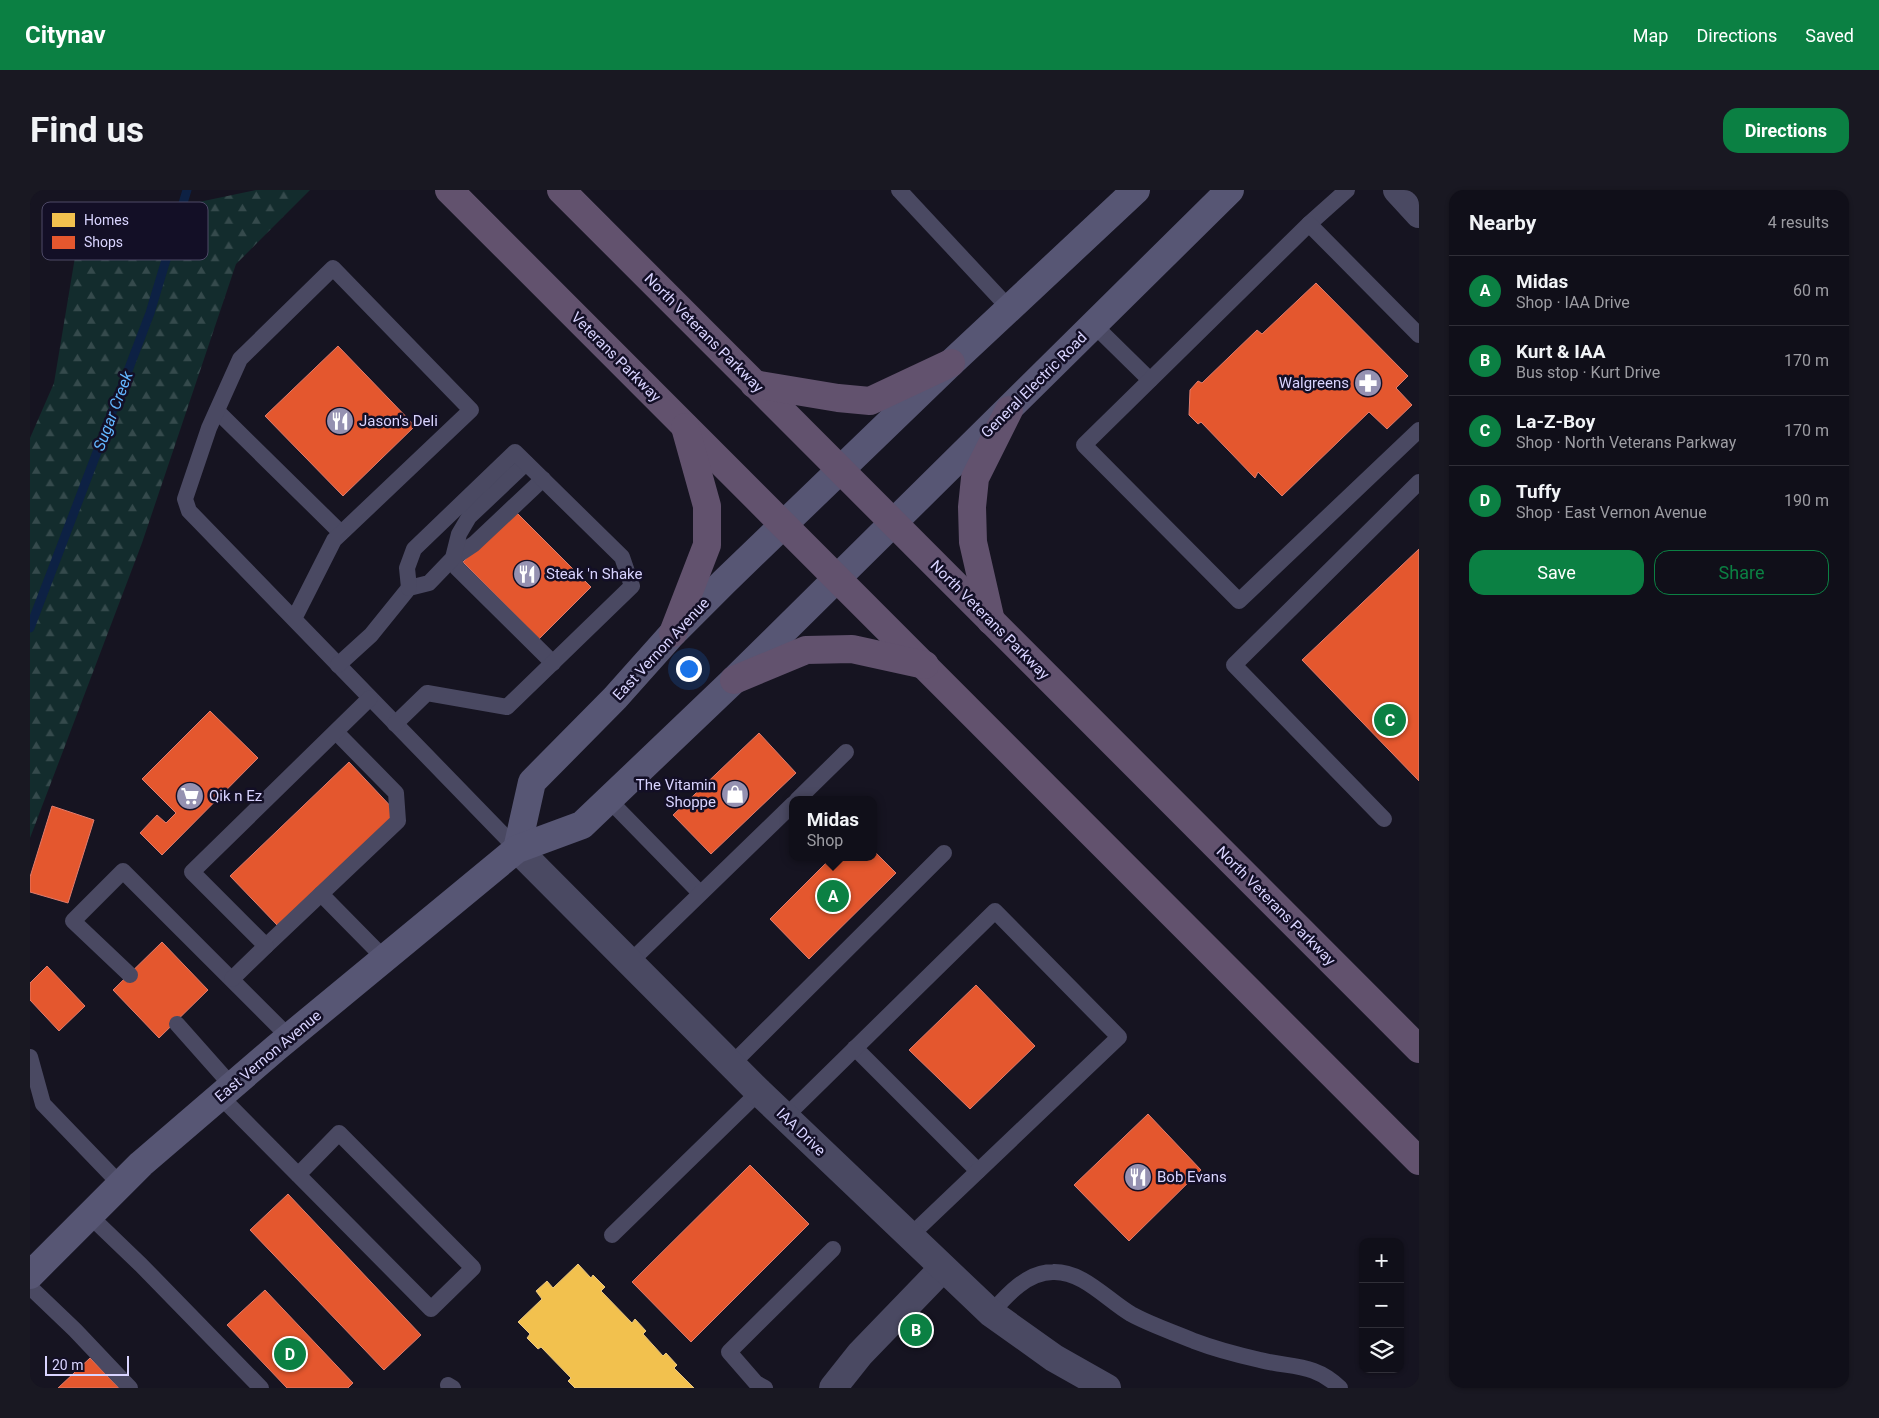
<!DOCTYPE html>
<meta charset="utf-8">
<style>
:root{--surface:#100f19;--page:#191822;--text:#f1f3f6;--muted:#9c9ca2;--line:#302f38;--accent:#0b8043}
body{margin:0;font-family:Roboto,sans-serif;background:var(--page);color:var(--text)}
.controls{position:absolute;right:15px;bottom:15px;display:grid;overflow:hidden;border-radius:10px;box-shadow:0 1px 4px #0004}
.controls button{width:45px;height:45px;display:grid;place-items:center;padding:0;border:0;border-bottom:1px solid var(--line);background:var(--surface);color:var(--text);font:25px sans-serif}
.scale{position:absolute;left:15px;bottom:12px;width:84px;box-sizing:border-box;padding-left:5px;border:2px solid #d9d4ff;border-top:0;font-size:14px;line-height:18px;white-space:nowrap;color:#d9d4ff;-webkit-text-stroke:4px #130f26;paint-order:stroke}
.you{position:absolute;left:658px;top:478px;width:18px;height:18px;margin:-12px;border:4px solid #fff;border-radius:50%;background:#1a73e8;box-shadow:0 0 0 8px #1a73e833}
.badge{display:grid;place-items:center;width:32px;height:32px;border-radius:50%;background:var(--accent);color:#fff;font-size:16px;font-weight:700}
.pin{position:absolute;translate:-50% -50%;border:2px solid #fff;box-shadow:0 1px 5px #0006}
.popup{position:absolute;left:759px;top:606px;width:88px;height:65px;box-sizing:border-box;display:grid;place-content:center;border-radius:10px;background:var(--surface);filter:drop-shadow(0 1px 4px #0005);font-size:16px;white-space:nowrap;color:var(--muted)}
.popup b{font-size:19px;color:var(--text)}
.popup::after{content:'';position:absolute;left:50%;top:100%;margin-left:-10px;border:10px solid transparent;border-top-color:var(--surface)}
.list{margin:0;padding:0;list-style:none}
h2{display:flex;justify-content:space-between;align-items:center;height:65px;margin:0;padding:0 20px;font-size:21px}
h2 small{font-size:16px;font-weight:400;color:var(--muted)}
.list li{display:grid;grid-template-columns:32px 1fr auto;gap:15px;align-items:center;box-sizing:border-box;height:70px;padding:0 20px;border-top:1px solid var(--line)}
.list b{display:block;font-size:19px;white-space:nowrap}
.list p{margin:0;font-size:16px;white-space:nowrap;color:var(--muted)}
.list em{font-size:16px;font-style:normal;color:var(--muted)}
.actions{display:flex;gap:10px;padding:15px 20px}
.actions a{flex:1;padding:11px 0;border:1px solid var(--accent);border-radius:15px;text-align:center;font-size:18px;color:var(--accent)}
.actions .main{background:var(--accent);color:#fff}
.icon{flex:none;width:28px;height:28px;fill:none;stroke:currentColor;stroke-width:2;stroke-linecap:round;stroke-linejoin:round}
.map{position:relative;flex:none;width:1389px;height:1198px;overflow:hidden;border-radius:15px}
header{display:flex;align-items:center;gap:30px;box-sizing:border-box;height:70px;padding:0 25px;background:var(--accent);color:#fff}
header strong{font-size:24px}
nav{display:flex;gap:28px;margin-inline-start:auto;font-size:18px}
.intro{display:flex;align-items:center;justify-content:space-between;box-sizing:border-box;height:120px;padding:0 30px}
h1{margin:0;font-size:35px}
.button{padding:12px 22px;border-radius:15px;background:var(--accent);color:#fff;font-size:18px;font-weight:700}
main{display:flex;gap:30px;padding:0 30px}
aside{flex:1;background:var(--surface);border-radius:15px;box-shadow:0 1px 4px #0004}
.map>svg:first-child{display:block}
</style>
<header>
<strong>Citynav</strong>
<nav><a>Map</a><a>Directions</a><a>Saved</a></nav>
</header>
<div class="intro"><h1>Find us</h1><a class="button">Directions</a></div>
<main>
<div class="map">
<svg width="1389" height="1198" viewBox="0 0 1389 1198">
<defs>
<pattern id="forest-firs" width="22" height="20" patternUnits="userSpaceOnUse" patternTransform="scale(1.25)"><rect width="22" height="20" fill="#132c2d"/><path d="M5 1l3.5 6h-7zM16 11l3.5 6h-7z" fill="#354a4c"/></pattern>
</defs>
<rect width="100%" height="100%" fill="#161421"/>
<path fill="url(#forest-firs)" d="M226 0H280L206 74 112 353 0 648V248L24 193 50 37Z"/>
<path fill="#f2c14e" stroke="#eac783" d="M548 1074 561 1088 563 1085 575 1097 571 1101 602 1133 605 1129 616 1141 613 1144 633 1166 636 1163 647 1175 644 1178 664 1198H545L538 1191 541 1188 511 1157 508 1159 497 1148 500 1144 488 1132 512 1109 506 1101 517 1091 523 1098Z"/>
<g fill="#e4572e" stroke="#e17c6d">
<path d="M1286 93 1378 186 1366 198 1382 215 1357 239 1339 222 1252 306 1228 282 1225 288 1171 232 1168 234 1159 225 1160 200 1168 191 1172 193 1227 140 1232 144Z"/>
<path d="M308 156 385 236 313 306 235 226Z"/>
<path d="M485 321 561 397 509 449 433 372Z"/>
<path d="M1389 359V591L1272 470Z"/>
<path d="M180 521 228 568 132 665 110 643 127 625 136 633 146 623 112 589Z"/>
<path d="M729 543 766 583 681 664 643 625Z"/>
<path d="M319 572 367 623 248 736 200 686Z"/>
<path d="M22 616 64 630 38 713 0 702V687Z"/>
<path d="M843 660 866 683 779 769 740 729 802 667H843Z"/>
<path d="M132 752 178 800 129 848 83 800Z"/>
<path d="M17 776 55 816 29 841 0 810V793Z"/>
<path d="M946 795 1005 856 940 919 879 860Z"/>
<path d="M1118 924 1171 980 1099 1051 1044 995Z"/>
<path d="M720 975 779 1034 661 1152 602 1092Z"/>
<path d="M258 1004 391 1145 354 1180 220 1040Z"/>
<path d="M235 1100 323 1193 318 1198H257L197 1135Z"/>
<path d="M60 1168 88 1197 91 1198H28Z"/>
</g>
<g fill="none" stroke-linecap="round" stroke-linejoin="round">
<path stroke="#0d2144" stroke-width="9" d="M0 438 120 123 157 0"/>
<g stroke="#4a4962" stroke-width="16">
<path d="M869 0 979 118"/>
<path d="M1279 34 1317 0"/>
<path d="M1064 135 1120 190"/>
<path d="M1389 145 1279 34 1054 255 1209 411 1389 240"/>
<path d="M187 221 311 343"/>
<path d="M513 289 444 354 423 368 427 378 523 473"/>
<path d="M264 429 304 350 441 220 303 78 210 169 179 238 155 309 159 321 487 659"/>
<path d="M308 475 341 445 379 398 399 393 423 368 429 344 439 327 496 273"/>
<path d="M365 534 397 503 477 517 602 396 592 367 485 262 384 359 377 378 379 398"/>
<path d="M579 610 670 703"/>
<path d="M767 610 816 562"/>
<path d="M1354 629 1204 475 1389 292"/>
<path d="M291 704 355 769"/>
<path d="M236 756 368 631 366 603 306 542"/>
<path d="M600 772 763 614"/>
<path d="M100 785 43 731 93 681 259 847"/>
<path d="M202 789 236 756 162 682 340 508"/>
<path d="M147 834 202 896"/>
<path d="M825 858 948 981"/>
<path d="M0 867 13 914 91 995"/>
<path d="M702 874 914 663"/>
<path d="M190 906 401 1119 443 1078 309 943 268 985"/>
<path d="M755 927 965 721 1089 847 880 1046"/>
<path d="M60 1026 111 1075 231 1198"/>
<path d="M582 1045 729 902"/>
<path d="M0 1097 45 1140 100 1198"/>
<path d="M961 1123C977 1105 997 1082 1023 1082 1053 1081 1077 1110 1101 1124 1121 1135 1143 1142 1164 1151 1185 1159 1208 1165 1230 1170 1261 1178 1285 1173 1310 1198"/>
<path d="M418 1195 423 1198"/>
<path d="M735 1198 726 1193 699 1162 803 1059"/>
</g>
<g stroke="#4a4962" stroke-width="28">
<path d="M1367 0 1389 24"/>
<path d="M803 1198 830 1164 913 1078"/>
</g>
<path stroke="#4a4962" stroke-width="28" d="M487 659 729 902 961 1123 1024 1168 1077 1198"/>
<g stroke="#575674" stroke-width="28">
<path d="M487 659 502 592 585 508 643 443 694 392 921 173 1106 0"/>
<path d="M0 1085 111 974 246 858 487 659 552 635 704 490 1200 0"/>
</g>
<g stroke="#62526e" stroke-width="28">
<path d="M419 0 1389 971"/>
<path d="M531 0 1389 859"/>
<path d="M724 194 808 208 840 211 921 173"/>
<path d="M961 431 943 352 942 317 945 288 979 220"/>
<path d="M643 443 677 355V316L655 237"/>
<path d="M704 490 776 460 822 459 895 475"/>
</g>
</g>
<defs>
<g id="pharmacy-disc" transform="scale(1.4375)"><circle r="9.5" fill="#9591b1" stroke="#130f26"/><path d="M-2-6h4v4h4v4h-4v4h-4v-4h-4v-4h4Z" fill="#fff"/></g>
<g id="restaurant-disc" transform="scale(1.4375)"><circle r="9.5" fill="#9591b1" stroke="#130f26"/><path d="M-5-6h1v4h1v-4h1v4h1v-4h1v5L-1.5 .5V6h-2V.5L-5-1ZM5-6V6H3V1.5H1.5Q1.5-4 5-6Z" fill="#fff"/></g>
<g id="shop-disc" transform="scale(1.4375)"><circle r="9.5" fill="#9591b1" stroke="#130f26"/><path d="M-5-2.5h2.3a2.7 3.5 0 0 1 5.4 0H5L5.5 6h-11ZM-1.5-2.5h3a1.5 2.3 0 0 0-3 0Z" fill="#fff"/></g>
<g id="supermarket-disc" transform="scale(1.4375)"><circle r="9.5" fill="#9591b1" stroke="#130f26"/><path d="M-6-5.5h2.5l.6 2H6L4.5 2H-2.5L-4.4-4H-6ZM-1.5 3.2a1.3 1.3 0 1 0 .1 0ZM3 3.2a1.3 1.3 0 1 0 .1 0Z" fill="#fff"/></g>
</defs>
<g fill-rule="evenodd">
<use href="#pharmacy-disc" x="1338" y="193"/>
<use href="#restaurant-disc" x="310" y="231"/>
<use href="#restaurant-disc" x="497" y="384"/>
<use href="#shop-disc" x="705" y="604"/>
<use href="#supermarket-disc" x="160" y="606"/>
<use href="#restaurant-disc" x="1108" y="987"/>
</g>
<g text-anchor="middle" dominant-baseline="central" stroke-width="5" stroke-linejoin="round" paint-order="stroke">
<g font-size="15" fill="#d9d4ff" stroke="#130f26">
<text transform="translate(674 143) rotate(45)">North Veterans Parkway</text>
<text transform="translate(586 167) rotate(45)">Veterans Parkway</text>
<text transform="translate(1004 195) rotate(-45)">General Electric Road</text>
<text transform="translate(960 430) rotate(45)">North Veterans Parkway</text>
<text transform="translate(631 459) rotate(-47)">East Vernon Avenue</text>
<text transform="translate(1246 716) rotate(45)">North Veterans Parkway</text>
<text transform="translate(238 866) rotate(-40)">East Vernon Avenue</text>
<text transform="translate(771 942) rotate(44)">IAA Drive</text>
</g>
<g font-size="15" fill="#d9d4ff" stroke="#130f26" text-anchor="start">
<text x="1319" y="193" text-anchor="end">Walgreens</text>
<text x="329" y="231">Jason's Deli</text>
<text x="516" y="384">Steak 'n Shake</text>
<text x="686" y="595" text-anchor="end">The Vitamin<tspan x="686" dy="17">Shoppe</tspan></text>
<text x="179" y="606">Qik n Ez</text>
<text x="1127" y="987">Bob Evans</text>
</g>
<g font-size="16" font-style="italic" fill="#62b6ff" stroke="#130f26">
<text transform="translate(83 221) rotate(-69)">Sugar Creek</text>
</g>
</g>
<rect x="12" y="12" width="166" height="58" rx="8" fill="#130f26" stroke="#4e4a67" stroke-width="1"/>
<rect x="22" y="23" width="23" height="14" fill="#f2c14e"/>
<rect x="22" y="46" width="23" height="13" fill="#e4572e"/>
<g font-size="14" fill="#d9d4ff">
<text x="54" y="35">Homes</text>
<text x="54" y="57">Shops</text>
</g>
</svg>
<div class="controls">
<button>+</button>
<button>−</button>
<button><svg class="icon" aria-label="layers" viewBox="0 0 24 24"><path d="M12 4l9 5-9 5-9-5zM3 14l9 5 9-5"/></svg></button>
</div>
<div class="scale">20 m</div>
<div class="you"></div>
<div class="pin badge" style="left:803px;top:706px">A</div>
<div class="popup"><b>Midas</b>Shop</div>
<div class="pin badge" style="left:886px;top:1140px">B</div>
<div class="pin badge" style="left:1360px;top:530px">C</div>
<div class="pin badge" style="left:260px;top:1164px">D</div>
</div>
<aside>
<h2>Nearby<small>4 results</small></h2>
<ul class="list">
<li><span class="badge">A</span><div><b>Midas</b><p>Shop · IAA Drive</p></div><em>60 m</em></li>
<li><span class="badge">B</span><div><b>Kurt &amp; IAA</b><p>Bus stop · Kurt Drive</p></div><em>170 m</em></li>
<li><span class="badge">C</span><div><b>La-Z-Boy</b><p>Shop · North Veterans Parkway</p></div><em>170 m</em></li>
<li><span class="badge">D</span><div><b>Tuffy</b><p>Shop · East Vernon Avenue</p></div><em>190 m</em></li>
</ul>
<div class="actions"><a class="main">Save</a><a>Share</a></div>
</aside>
</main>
